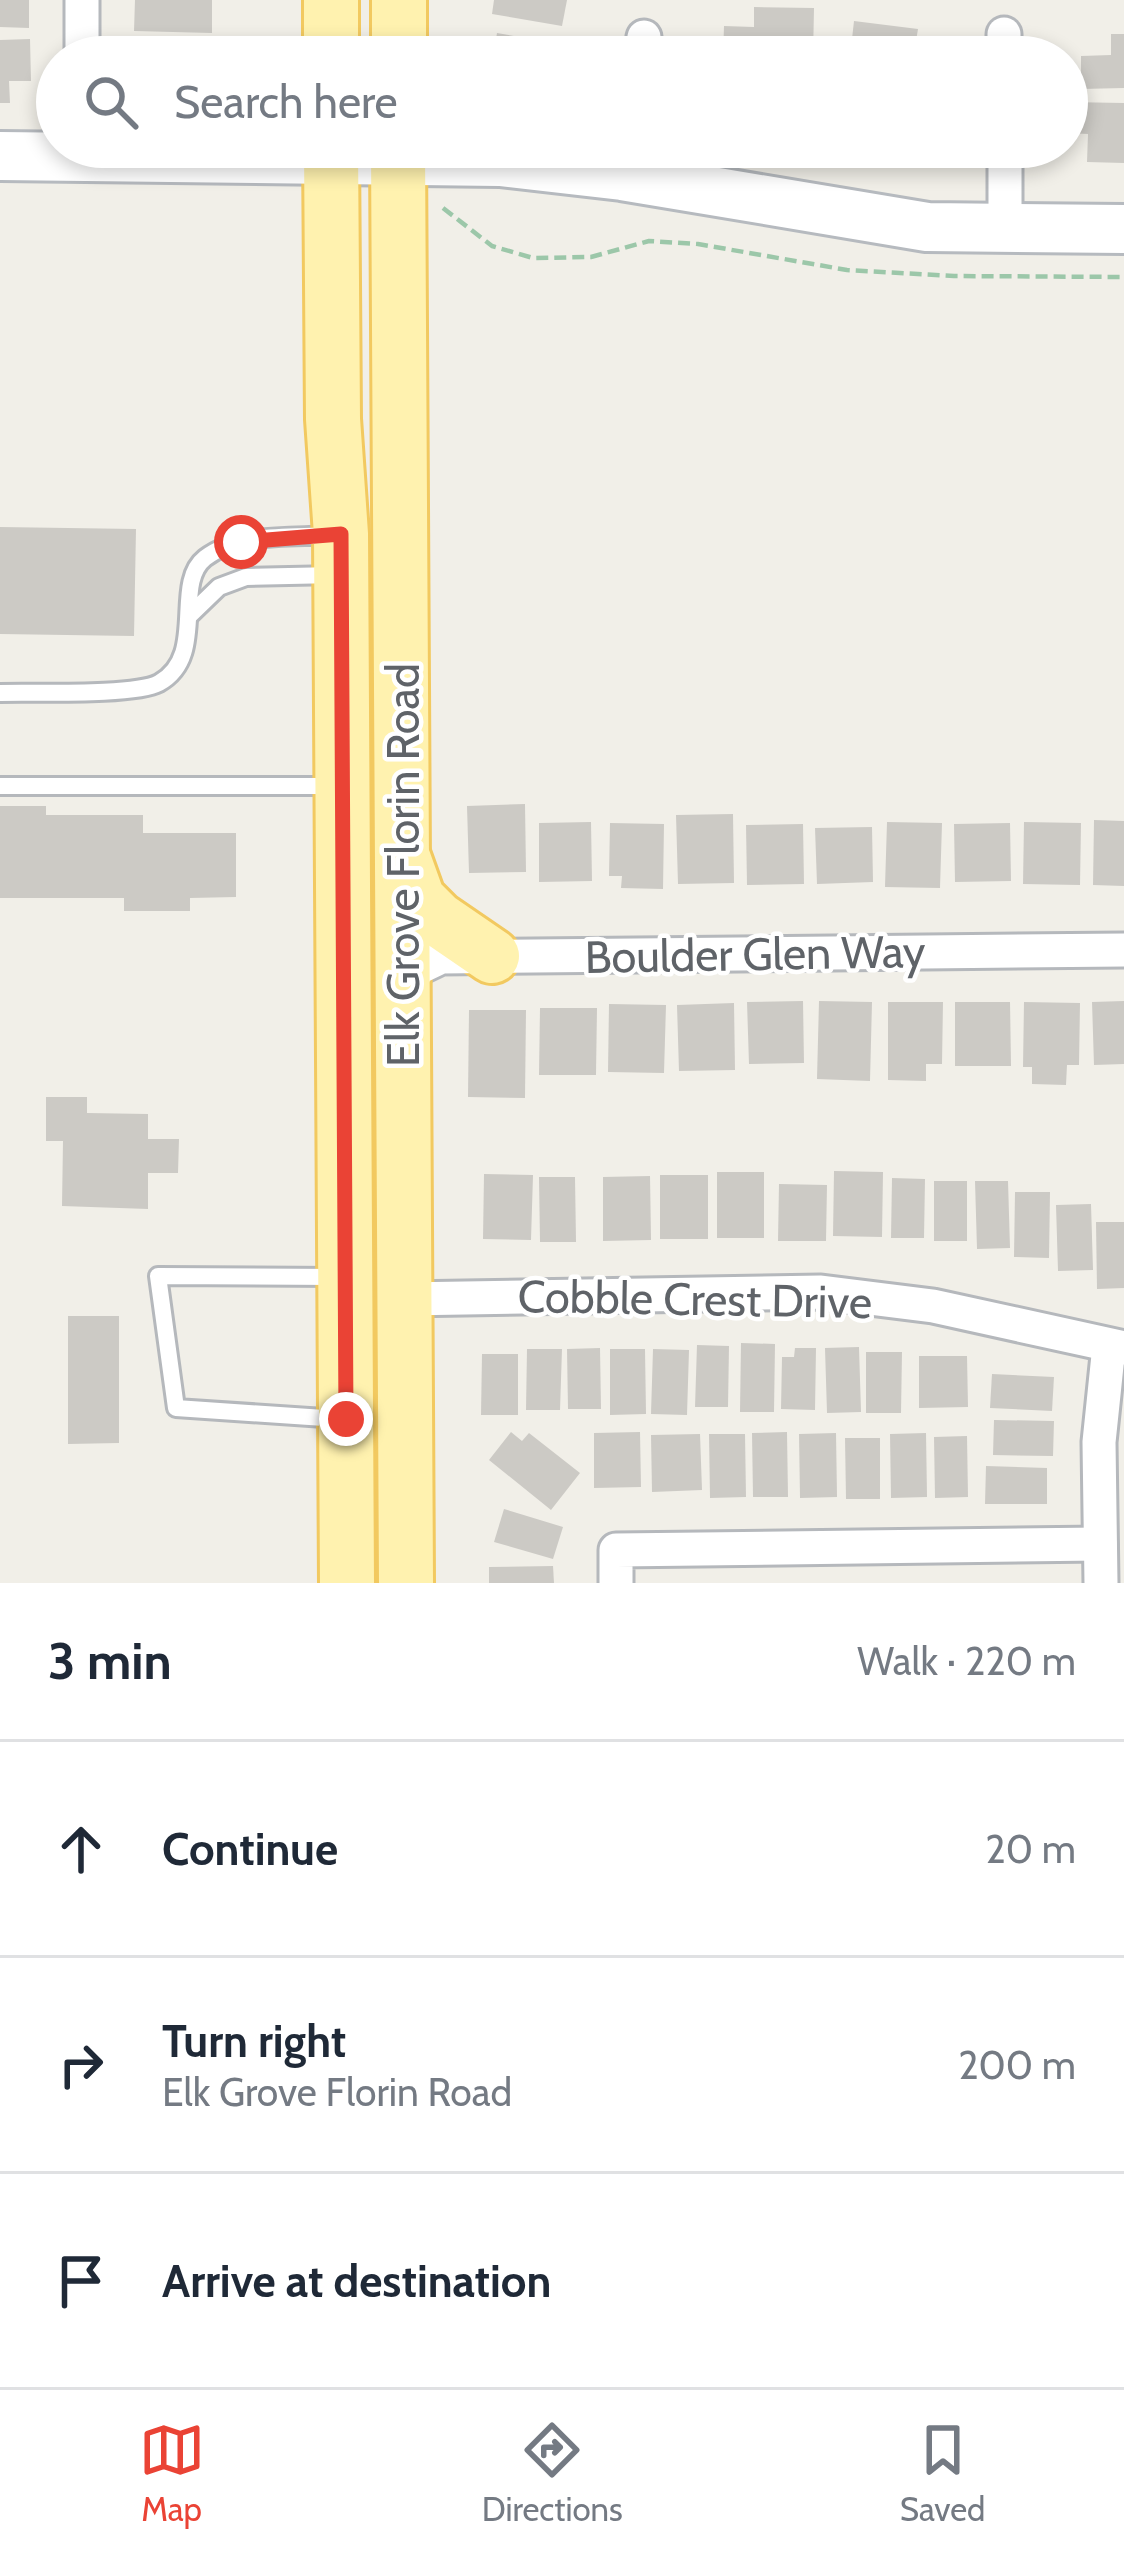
<!DOCTYPE html>
<meta charset="utf-8">
<style>
:root{--surface:#fff;--page:#f6f6f7;--text:#1f2937;--muted:#747a83;--line:#e0e1e3;--accent:#ea4335}
body{margin:0;font-family:Cabin,sans-serif;background:var(--page);color:var(--text)}
.stop{position:absolute;width:36px;height:36px;margin:-27px;border:9px solid #ea4335;border-radius:50%;background:#fff}
.stop.end{background:#ea4335;border-color:#fff;box-shadow:0 3px 12px #0008}
.list{margin:0;padding:0;list-style:none}
h2{display:flex;justify-content:space-between;align-items:center;height:156px;margin:0;padding:0 48px;font-size:51px}
h2 small{font-size:39px;font-weight:400;color:var(--muted)}
.list li{display:grid;grid-template-columns:78px 1fr auto;gap:36px;align-items:center;box-sizing:border-box;height:216px;padding:0 48px;border-top:3px solid var(--line)}
.list b{display:block;font-size:45px;white-space:nowrap}
.list p{margin:0;font-size:39px;white-space:nowrap;color:var(--muted)}
.list em{font-size:39px;font-style:normal;color:var(--muted)}
.icon{flex:none;width:66px;height:66px;fill:none;stroke:currentColor;stroke-width:2;stroke-linecap:round;stroke-linejoin:round}
.map{position:relative;flex:none;width:1124px;height:1583px;overflow:hidden}
.search{position:absolute;background:var(--surface);box-shadow:0 6px 18px #0003;left:36px;right:36px;top:36px;height:132px;display:flex;align-items:center;gap:30px;box-sizing:border-box;padding:0 42px;border-radius:66px;color:var(--muted);font-size:45px}
.sheet{height:804px;background:var(--surface)}
nav{display:flex;justify-content:space-around;align-items:center;box-sizing:border-box;height:168px;border-top:3px solid var(--line);background:var(--surface);font-size:33px;color:var(--muted)}
nav a{display:grid;justify-items:center;gap:6px}
nav .on{color:var(--accent)}
.map>svg:first-child{display:block}
</style>
<div class="map">
<svg width="1124" height="1583" viewBox="0 0 1124 1583">
<rect width="100%" height="100%" fill="#f1efe8"/>
<g fill="#cccac5">
<path d="M0 0H29V28L0 27Z"/>
<path d="M135 0H212V33L134 31Z"/>
<path d="M494 0H567L562 26 492 14Z"/>
<path d="M754 7 814 8 813 57H723L724 26 754 27Z"/>
<path d="M854 21 918 29 916 41 935 44 933 57H850Z"/>
<path d="M497 33 571 46 569 57H493Z"/>
<path d="M1111 34H1124V88L1081 89V56L1111 55Z"/>
<path d="M30 39 31 81H9L10 103H0V40Z"/>
<path d="M136 40 211 41V57H136Z"/>
<path d="M1067 102 1124 103V163L1087 162 1088 134 1067 133Z"/>
<path d="M858 147H921L920 159 857 151Z"/>
<path d="M0 527 136 529 134 636 0 634Z"/>
<path d="M525 804 526 872 469 873 467 806Z"/>
<path d="M0 806H46V815H143V833H236V897L190 898V911H124V898H0Z"/>
<path d="M733 814 734 883 678 884 676 815Z"/>
<path d="M1094 820 1124 821V886L1093 885Z"/>
<path d="M591 822 592 881 539 882V823Z"/>
<path d="M887 822 942 823 940 888 885 887Z"/>
<path d="M1024 822 1081 823 1080 885 1023 884Z"/>
<path d="M610 823 664 824 663 889 621 888 622 876H609Z"/>
<path d="M1010 823 1011 881 955 882 954 824Z"/>
<path d="M803 824 804 884 747 885 746 825Z"/>
<path d="M872 827 873 882 817 884 815 828Z"/>
<path d="M803 1001 804 1063 749 1064 747 1002Z"/>
<path d="M819 1001 872 1002 870 1081 817 1079Z"/>
<path d="M1124 1001V1064L1094 1065 1092 1002Z"/>
<path d="M888 1002H943L942 1064H926V1081L888 1080Z"/>
<path d="M955 1002H1010L1011 1066H955Z"/>
<path d="M1024 1002 1080 1003 1079 1065H1067L1066 1085 1032 1084V1067H1023Z"/>
<path d="M734 1003 735 1070 679 1071 677 1005Z"/>
<path d="M609 1004 666 1005 664 1073 608 1072Z"/>
<path d="M540 1008H597L596 1075H539Z"/>
<path d="M469 1010H526L525 1098 468 1097Z"/>
<path d="M46 1097H87V1113L148 1114V1139H179L178 1173H148V1209L62 1206 63 1141H46Z"/>
<path d="M834 1171 883 1172 882 1237 833 1236Z"/>
<rect x="717" y="1172" width="47" height="66"/>
<path d="M484 1174 533 1175 531 1240 483 1239Z"/>
<rect x="660" y="1175" width="48" height="64"/>
<path d="M650 1176 651 1240 603 1241V1177Z"/>
<path d="M539 1177H575L576 1242H540Z"/>
<path d="M892 1178 925 1179 924 1238H891Z"/>
<rect x="934" y="1181" width="33" height="60"/>
<path d="M975 1181H1008L1010 1248 977 1249Z"/>
<path d="M779 1184 827 1185 826 1241H778Z"/>
<path d="M1015 1192H1050L1049 1258 1014 1257Z"/>
<path d="M1091 1204 1093 1270 1058 1271 1056 1205Z"/>
<path d="M1096 1222H1124V1288L1097 1289Z"/>
<path d="M68 1316H119V1443L68 1444Z"/>
<path d="M741 1343 775 1344 774 1412H740Z"/>
<path d="M697 1345 729 1346 728 1407H695Z"/>
<path d="M859 1347 861 1412 827 1413 825 1348Z"/>
<path d="M600 1348 601 1409H568L567 1349Z"/>
<path d="M795 1348H816L815 1410 781 1409 782 1357H794Z"/>
<path d="M527 1349H562L560 1410H526Z"/>
<path d="M610 1349H645L646 1414 610 1415Z"/>
<path d="M653 1349 689 1350 687 1415 651 1414Z"/>
<path d="M866 1352H902L901 1413H866Z"/>
<path d="M482 1354H518V1415H481Z"/>
<path d="M919 1356H967L968 1407 919 1408Z"/>
<path d="M992 1374 1054 1377 1052 1411 990 1408Z"/>
<path d="M994 1420 1054 1421 1053 1456 993 1455Z"/>
<path d="M511 1432 522 1441 529 1433 580 1473 551 1510 489 1460Z"/>
<path d="M640 1432 641 1487 594 1488V1433Z"/>
<path d="M787 1432 788 1497H753L752 1433Z"/>
<path d="M836 1433 837 1497 800 1498 799 1434Z"/>
<path d="M926 1433 927 1497 891 1498 890 1434Z"/>
<path d="M700 1434 702 1490 652 1492 651 1435Z"/>
<path d="M709 1434H745L746 1497 710 1498Z"/>
<path d="M967 1436 968 1497 935 1498 934 1437Z"/>
<path d="M845 1438H880V1499H846Z"/>
<path d="M986 1466 1047 1468V1504H985Z"/>
<path d="M504 1509 563 1527 553 1559 494 1542Z"/>
<path d="M553 1566 554 1583H489V1567Z"/>
</g>
<g fill="none" stroke-linecap="round" stroke-linejoin="round">
<g stroke="#b5b8bc" stroke-width="22">
<g id="lane">
<path d="M189 616 219 587 246 577 336 575"/>
<path d="M0 693C32 692 135 696 159 683 208 656 172 584 205 558 238 532 294 538 333 535"/>
<path d="M0 786H336"/>
<path d="M338 1277 158 1276 176 1408 339 1419"/>
</g>
</g>
<g stroke="#b5b8bc" stroke-width="39">
<g id="street">
<path d="M1004 34V57"/>
<path d="M82 57V0"/>
<path d="M641 57 644 37"/>
<path d="M1005 147V230"/>
<path d="M405 992 418 968 441 957 1124 950"/>
<path d="M404 1299 821 1292 933 1306 1124 1348"/>
<path d="M616 1583V1550L1100 1544"/>
<path d="M1101 1583 1099 1442 1109 1346"/>
</g>
</g>
<g stroke="#b6babf" stroke-width="54">
<path id="secondary" d="M0 156 500 162 622 176 927 227 1124 229"/>
</g>
<g stroke="#f2c960" stroke-width="60">
<g id="primary">
<path d="M331 0V57"/>
<path d="M399 0V57"/>
<path d="M331 147 333 419 341 534 347 1583"/>
<path d="M398 147 406 1583"/>
<path d="M404 860 418 899 438 919 492 956"/>
</g>
</g>
<path stroke="#9cc7a9" stroke-width="4.5" stroke-dasharray="12 6" stroke-linecap="butt" d="M443 208 492 246 533 258 591 257 649 241 698 244 847 270 954 276 1124 277"/>
<use href="#lane" stroke="#fff" stroke-width="16"/>
<use href="#street" stroke="#fff" stroke-width="33"/>
<use href="#secondary" stroke="#fff" stroke-width="48"/>
<use href="#primary" stroke="#fff2af" stroke-width="54"/>
</g>
<g fill="none" stroke-linecap="round" stroke-linejoin="round">
<path stroke="#ea4335" stroke-width="15" d="M241 542 341 534 346 1419"/>
</g>
<g text-anchor="middle" dominant-baseline="central" stroke-width="9" stroke-linejoin="round" paint-order="stroke">
<g font-size="45" fill="#5f6368" stroke="#fff">
<text transform="translate(403 865) rotate(-90)">Elk Grove Florin Road</text>
<text transform="translate(755 954) rotate(-1)">Boulder Glen Way</text>
<text transform="translate(695 1299) rotate(1)">Cobble Crest Drive</text>
</g>
</g>
</svg>
<div class="stop" style="left:241px;top:542px"></div>
<div class="stop end" style="left:346px;top:1419px"></div>
<div class="search"><svg class="icon" aria-label="search" viewBox="0 0 24 24"><circle cx="10" cy="10" r="6"/><path d="M15 15l6 6"/></svg>Search here</div>
</div>
<section class="sheet">
<h2>3 min<small>Walk · 220 m</small></h2>
<ul class="list">
<li><svg class="icon" aria-label="ahead" viewBox="0 0 24 24"><path d="M12 20V5M6 11l6-6 6 6"/></svg><div><b>Continue</b></div><em>20 m</em></li>
<li><svg class="icon" aria-label="right" viewBox="0 0 24 24"><path d="M7 20v-9h11M14 6l5 5-5 5"/></svg><div><b>Turn right</b><p>Elk Grove Florin Road</p></div><em>200 m</em></li>
<li><svg class="icon" aria-label="arrive" viewBox="0 0 24 24"><path d="M6 21V4h12l-3 4 3 4H6"/></svg><div><b>Arrive at destination</b></div></li>
</ul>
</section>
<nav>
<a class="on"><svg class="icon" aria-label="map" viewBox="0 0 24 24"><path d="M3 6l6-2 6 2 6-2v14l-6 2-6-2-6 2zM9 4v14M15 6v14"/></svg>Map</a>
<a><svg class="icon" aria-label="directions" viewBox="0 0 24 24"><path d="M12 3l9 9-9 9-9-9zM9 14v-3h6M13 9l2 2-2 2"/></svg>Directions</a>
<a><svg class="icon" aria-label="saved" viewBox="0 0 24 24"><path d="M7 4h10v16l-5-4-5 4z"/></svg>Saved</a>
</nav>
